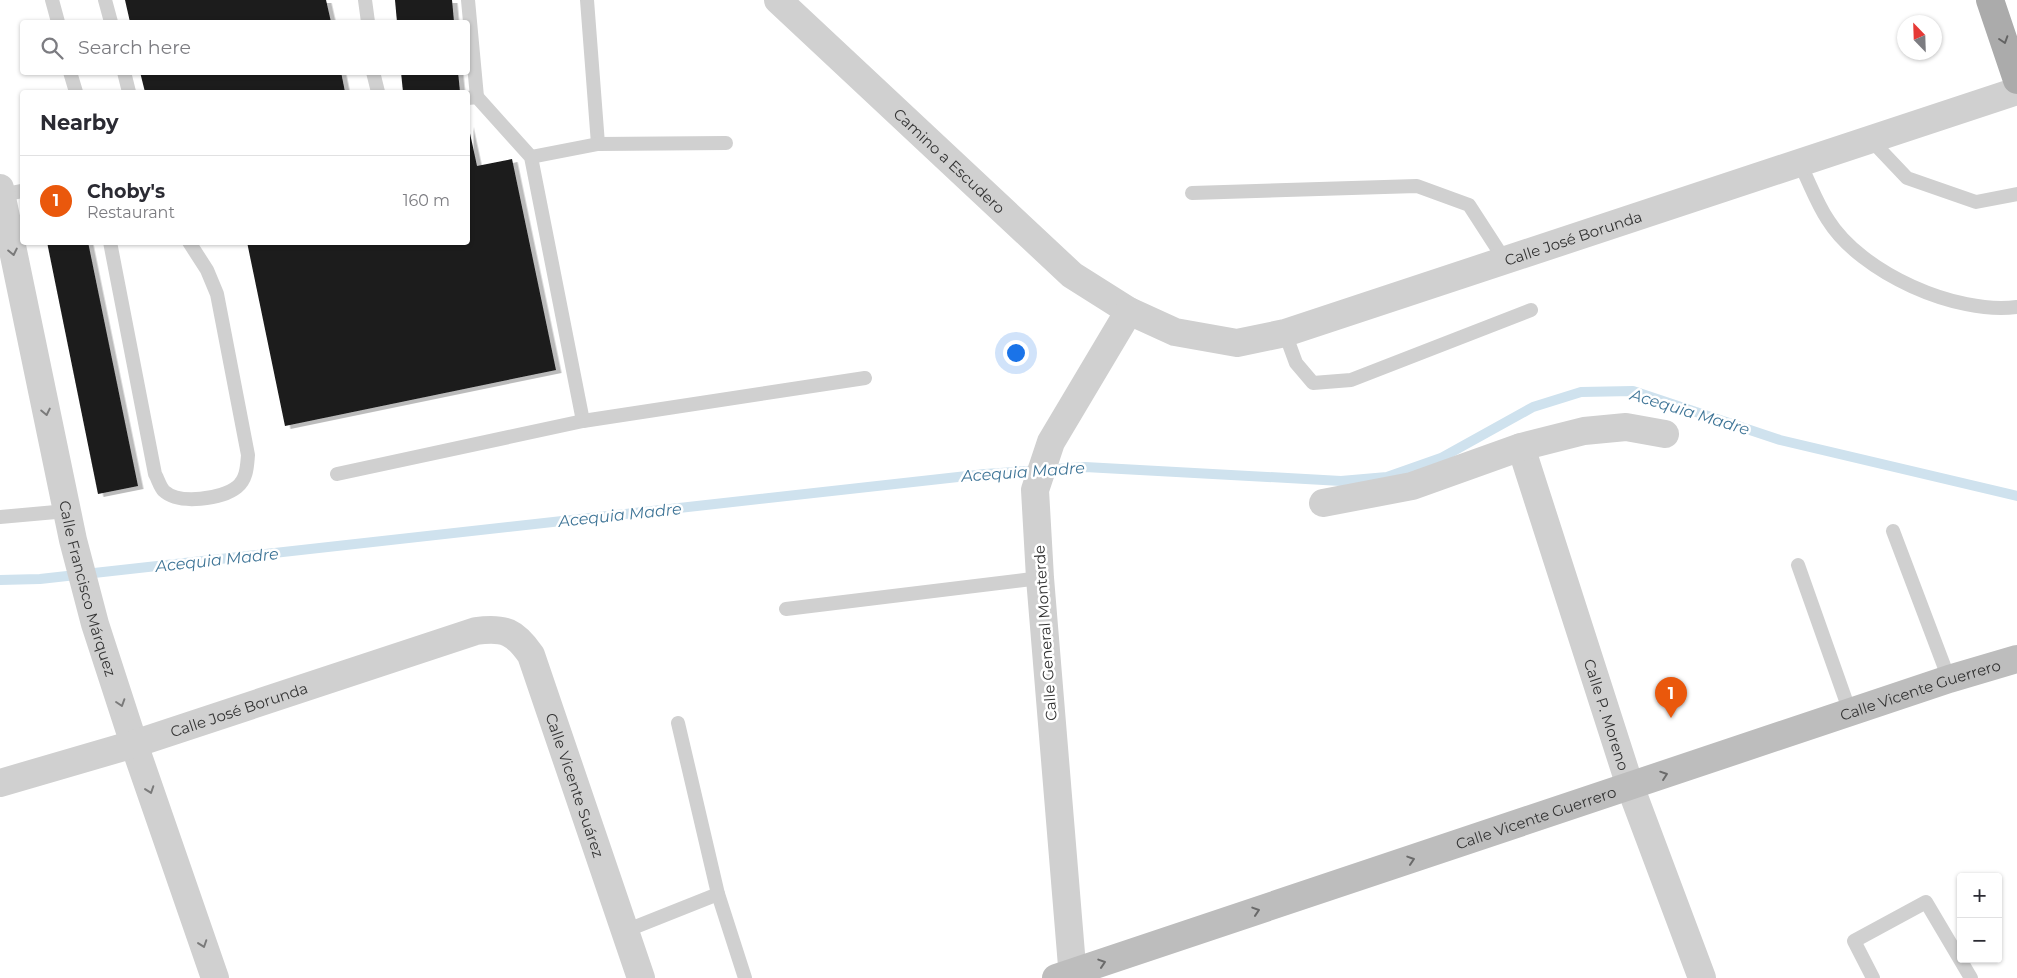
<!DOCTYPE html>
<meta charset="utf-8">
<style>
:root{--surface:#fff;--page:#f2f2f3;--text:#2b2b33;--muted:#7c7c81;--line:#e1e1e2;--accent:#ea580c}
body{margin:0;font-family:Montserrat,sans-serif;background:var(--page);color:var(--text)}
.controls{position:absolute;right:15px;bottom:15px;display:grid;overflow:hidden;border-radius:5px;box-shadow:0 1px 4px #0004}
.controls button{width:45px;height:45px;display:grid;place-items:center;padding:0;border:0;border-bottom:1px solid var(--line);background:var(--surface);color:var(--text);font:25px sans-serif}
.compass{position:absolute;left:1897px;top:15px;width:45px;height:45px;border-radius:50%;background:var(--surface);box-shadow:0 1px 4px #0004;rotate:337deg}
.you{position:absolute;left:1015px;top:352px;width:18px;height:18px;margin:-12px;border:4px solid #fff;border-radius:50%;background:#1a73e8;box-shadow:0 0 0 8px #1a73e833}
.badge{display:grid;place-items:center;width:32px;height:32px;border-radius:50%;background:var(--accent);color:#fff;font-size:16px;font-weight:700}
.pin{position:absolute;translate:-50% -41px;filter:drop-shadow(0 1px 2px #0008)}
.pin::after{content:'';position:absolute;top:26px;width:18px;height:15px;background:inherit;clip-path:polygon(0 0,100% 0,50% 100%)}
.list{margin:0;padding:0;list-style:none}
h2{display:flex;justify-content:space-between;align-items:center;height:65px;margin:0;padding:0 20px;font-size:21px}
h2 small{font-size:16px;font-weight:400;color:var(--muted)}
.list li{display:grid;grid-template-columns:32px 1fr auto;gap:15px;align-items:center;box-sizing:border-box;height:90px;padding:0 20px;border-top:1px solid var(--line)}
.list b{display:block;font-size:19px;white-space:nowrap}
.list p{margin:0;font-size:16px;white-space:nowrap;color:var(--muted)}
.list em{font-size:16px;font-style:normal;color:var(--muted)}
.icon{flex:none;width:28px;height:28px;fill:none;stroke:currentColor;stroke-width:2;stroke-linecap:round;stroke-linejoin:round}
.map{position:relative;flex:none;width:2017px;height:978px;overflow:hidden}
.search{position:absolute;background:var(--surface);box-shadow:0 1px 4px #0004;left:20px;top:20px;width:450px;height:55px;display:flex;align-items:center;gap:12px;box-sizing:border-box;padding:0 18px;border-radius:5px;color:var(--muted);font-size:19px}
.panel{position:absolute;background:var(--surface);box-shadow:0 1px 4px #0004;left:20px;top:90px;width:450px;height:155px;border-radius:5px}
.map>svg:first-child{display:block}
</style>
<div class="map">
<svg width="2017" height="978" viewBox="0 0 2017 978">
<defs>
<filter id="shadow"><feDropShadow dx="5.5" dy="3" stdDeviation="0" flood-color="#0004"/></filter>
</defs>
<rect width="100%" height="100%" fill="#fff"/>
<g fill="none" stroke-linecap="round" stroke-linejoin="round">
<path stroke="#cfe2ee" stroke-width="10" d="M0 580 40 579 985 474 1085 467 1341 481 1387 477 1441 458 1533 407 1581 392 1633 391 1780 440 2017 496"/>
</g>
<g fill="#1a1a1a" filter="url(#shadow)">
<path d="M125 0H326L331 22H130Z"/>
<path d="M395 0H452L454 22H397Z"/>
<path d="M140 72H341L345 92H145Z"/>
<path d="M401 72H458L460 92H403Z"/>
<path d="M468 124 477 166 512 159 556 370 285 426 247 242H468Z"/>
<path d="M47 242H88L138 486 98 494Z"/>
</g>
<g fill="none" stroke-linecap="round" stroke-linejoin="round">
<g stroke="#d0d0d0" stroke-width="14">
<path d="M52 0 58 22"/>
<path d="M105 0 111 22"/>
<path d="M365 0 368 22"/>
<path d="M468 0 477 97"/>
<path d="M587 0 598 144"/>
<path d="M70 72 76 92"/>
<path d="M124 72 129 92"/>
<path d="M373 72 378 92"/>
<path d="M468 98 477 97 531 157 583 421"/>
<path d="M1870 139 1907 178 1976 202 2017 194"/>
<path d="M531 157 598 144 726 143"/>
<path d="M1799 162C1809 181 1816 202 1828 220 1861 273 1956 315 2017 307"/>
<path d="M1192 193 1417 186 1469 205 1504 259"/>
<path d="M1 195 22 191"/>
<path d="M110 242 155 474C158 479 160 487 164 491 179 505 222 499 237 487 247 479 247 466 248 455L217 294 207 270 189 242"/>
<path d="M1285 333 1296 363 1313 383 1351 380 1531 310"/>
<path d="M337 474 583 421 865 378"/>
<path d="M0 517 67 511"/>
<path d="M1893 531 1949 679"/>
<path d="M1798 565 1850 712"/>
<path d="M786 609 1040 578"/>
<path d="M718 894 745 978"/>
<path d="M625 931 718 894 678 723"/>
<path d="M1873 978 1854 941 1926 902 1971 978"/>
</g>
<g stroke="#d0d0d0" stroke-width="28">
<path id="s1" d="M778 0 1072 275 1129 311 1175 332 1237 343 1285 333 2017 91"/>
<path id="s2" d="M0 188 73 540 95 624 134 744 215 978"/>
<path id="s3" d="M1521 447 1630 786 1702 978"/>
<path d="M1323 503 1412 486 1521 447 1584 431 1626 427 1665 434"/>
<path id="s4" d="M0 783 134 744 476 631C505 627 515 632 531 655L641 978"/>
<path d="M1073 978 1040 578 1035 490 1051 442 1129 311"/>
</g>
<path stroke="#bdbdbd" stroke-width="28" id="s5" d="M1056 978 1949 679 2017 659"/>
<path stroke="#ababab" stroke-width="28" d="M1990 0 2017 80"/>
</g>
<defs><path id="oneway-chevron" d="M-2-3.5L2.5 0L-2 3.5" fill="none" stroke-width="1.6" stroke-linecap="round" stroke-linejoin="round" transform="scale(1.25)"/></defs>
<use stroke="#636363" href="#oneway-chevron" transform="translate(2004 40) rotate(72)"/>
<g stroke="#7a7a7a">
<use href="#oneway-chevron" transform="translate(13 252) rotate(78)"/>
<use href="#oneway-chevron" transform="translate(46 412) rotate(78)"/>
<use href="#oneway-chevron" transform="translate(121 703) rotate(72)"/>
<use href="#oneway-chevron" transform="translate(150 790) rotate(71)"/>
<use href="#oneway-chevron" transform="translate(203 944) rotate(71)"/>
</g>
<g stroke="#6a6a6a">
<use href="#oneway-chevron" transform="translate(1664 775) rotate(-19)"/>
<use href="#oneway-chevron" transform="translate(1411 860) rotate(-18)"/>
<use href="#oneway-chevron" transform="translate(1256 911) rotate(-18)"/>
<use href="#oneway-chevron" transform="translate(1102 963) rotate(-18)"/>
</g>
<g text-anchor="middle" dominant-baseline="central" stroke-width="5" stroke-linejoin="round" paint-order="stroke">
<g font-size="15" fill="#333" stroke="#fff">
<text stroke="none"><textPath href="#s1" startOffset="235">Camino a Escudero</textPath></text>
<text stroke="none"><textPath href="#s1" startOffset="936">Calle José Borunda</textPath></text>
<text stroke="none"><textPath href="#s2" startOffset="410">Calle Francisco Márquez</textPath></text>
<text transform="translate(1045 633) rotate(-94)">Calle General Monterde</text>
<text stroke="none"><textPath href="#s5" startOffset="911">Calle Vicente Guerrero</textPath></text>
<text stroke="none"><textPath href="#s4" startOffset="250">Calle José Borunda</textPath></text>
<text stroke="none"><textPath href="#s3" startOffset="281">Calle P. Moreno</textPath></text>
<text stroke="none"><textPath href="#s4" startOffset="702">Calle Vicente Suárez</textPath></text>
<text stroke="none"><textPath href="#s5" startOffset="506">Calle Vicente Guerrero</textPath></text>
</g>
<g font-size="16" font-style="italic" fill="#3f7597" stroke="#fff">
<text transform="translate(1690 412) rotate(17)">Acequia Madre</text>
<text transform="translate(1023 472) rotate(-4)">Acequia Madre</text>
<text transform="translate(620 515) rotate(-6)">Acequia Madre</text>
<text transform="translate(217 560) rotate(-6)">Acequia Madre</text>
</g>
</g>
</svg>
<div class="controls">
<button>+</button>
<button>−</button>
</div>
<svg class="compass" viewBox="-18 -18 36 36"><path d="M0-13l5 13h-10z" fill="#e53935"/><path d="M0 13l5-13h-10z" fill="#7c7c81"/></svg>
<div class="you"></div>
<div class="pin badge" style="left:1671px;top:718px">1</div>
<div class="search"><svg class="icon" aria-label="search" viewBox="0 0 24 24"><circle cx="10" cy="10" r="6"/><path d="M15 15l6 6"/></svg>Search here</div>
<section class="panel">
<h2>Nearby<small></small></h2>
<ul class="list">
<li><span class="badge">1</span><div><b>Choby's</b><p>Restaurant</p></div><em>160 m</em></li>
</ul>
</section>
</div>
